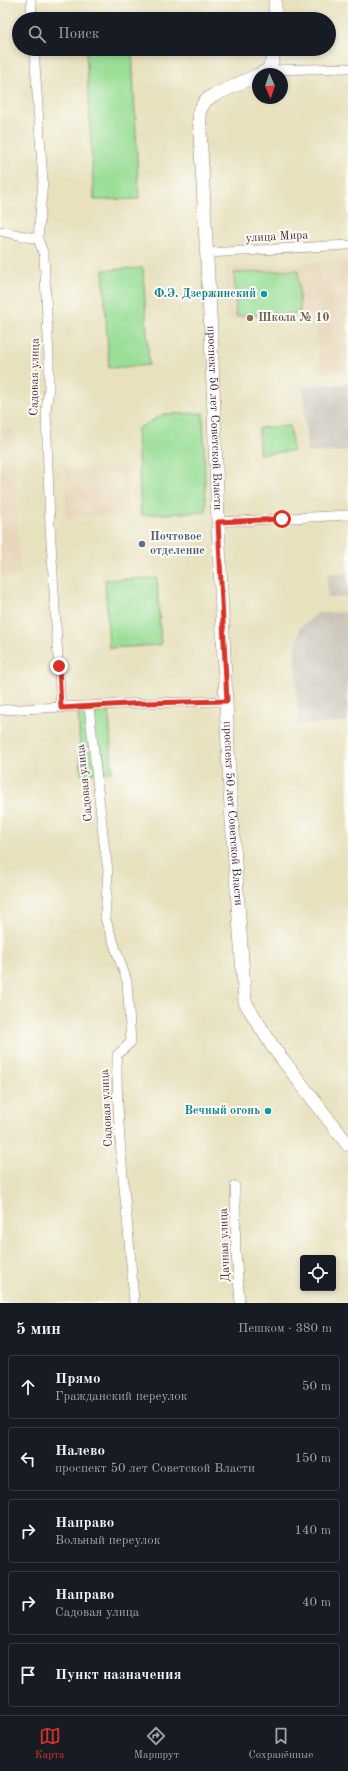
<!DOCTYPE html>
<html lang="ru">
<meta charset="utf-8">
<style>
:root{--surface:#171b24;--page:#20242c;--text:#f1f3f6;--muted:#9ea1a6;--line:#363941;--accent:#d93025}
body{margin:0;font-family:"Old Standard TT",serif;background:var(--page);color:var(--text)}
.controls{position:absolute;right:12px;bottom:12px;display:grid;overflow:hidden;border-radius:4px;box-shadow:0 2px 6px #0003}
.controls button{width:36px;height:36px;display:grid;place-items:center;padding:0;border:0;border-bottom:1px solid var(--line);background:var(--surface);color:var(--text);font:20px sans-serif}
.compass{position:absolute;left:252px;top:68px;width:36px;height:36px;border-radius:50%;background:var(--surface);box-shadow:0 2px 6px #0003;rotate:177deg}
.stop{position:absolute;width:12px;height:12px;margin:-9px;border:3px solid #d93025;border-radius:50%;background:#fff}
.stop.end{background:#d93025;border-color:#fff;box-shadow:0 1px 4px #0008}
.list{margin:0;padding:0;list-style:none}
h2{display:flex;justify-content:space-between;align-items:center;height:52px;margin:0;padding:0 16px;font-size:17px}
h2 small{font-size:13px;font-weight:400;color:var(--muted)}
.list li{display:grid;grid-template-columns:26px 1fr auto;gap:12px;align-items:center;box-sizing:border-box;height:64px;margin:0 8px 8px;padding:0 8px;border:1px solid var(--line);border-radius:4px}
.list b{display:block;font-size:15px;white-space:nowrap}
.list p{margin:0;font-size:13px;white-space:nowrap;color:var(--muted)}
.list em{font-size:13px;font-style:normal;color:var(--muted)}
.icon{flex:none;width:22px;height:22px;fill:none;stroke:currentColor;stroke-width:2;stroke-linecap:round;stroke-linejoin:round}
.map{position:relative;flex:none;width:348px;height:1303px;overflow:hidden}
.search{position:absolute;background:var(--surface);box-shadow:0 2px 6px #0003;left:12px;right:12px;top:12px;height:44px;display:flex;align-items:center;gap:10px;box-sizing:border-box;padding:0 14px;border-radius:22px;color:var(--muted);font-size:15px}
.sheet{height:412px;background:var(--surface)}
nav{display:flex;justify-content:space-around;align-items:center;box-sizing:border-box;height:56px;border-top:1px solid var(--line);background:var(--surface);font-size:11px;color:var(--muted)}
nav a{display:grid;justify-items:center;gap:2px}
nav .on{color:var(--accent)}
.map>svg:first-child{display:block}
</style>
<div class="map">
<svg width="348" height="1303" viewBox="0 0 348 1303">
<rect width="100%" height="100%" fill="#fdfcf7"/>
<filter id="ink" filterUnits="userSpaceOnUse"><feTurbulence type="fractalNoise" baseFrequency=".025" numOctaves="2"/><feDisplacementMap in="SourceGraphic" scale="8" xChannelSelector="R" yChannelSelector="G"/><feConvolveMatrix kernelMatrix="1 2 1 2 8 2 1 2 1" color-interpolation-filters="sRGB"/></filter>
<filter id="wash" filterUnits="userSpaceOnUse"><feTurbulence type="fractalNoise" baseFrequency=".012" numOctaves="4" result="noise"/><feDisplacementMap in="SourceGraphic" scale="16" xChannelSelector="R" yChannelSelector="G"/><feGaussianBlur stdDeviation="0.9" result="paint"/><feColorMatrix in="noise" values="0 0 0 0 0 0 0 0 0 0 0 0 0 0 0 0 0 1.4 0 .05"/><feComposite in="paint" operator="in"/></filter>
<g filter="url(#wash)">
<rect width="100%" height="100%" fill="#e7e1be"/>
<g fill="#e6d5b7">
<path d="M348 260V372L320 373 316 316 227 320 225 268Z"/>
<path d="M0 429H14L20 577 0 578Z"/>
<path d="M126 467 127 515 66 517 65 469Z"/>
</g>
<g fill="#c9c3b8">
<path d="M348 384V451L307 453 303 386Z"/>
<path d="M348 573V597L328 598 327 574Z"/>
<path d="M348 612V722L298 725 295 652 300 628 317 613Z"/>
</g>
<g fill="#9ade96" stroke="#727e60">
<path d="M86 49H132L139 199 94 200Z"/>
<path d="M143 268 149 365 109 368 103 270Z"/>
<path d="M298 270 300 313 236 316 234 273Z"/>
<path d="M203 413 206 512 141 515 137 429 164 414Z"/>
<path d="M290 426 293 451 259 454V428Z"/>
<path d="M157 578 161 645 109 648 105 580Z"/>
<path d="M109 708 112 772 81 774 78 710Z"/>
</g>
</g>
<g filter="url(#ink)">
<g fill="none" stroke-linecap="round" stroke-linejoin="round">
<g stroke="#988074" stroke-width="10">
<g id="minor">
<path d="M31 0 32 19"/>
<path d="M34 49 43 181 38 239 44 255 49 358V388L46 410 50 525 61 708"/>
<path d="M268 70 348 68"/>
<path d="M0 231 38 239"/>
<path d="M207 253 348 245"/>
<path d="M218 522 348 515"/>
<path d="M89 706 104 843 108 870 105 918 127 981 131 1042 117 1055C116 1138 129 1220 134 1303"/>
<path d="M0 710 145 703 227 701"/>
<path d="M235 1186 236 1253 240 1303"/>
</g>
</g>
<g stroke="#988074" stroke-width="14">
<g id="secondary">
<path d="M275 19V0"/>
<path d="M260 74 268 70 273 59V49"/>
<path id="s1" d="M258 75 212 96 205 101 199 112 211 333 218 522 230 792 245 1002 273 1047 348 1145"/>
</g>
</g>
<use href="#minor" stroke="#fff" stroke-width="9"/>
<use href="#secondary" stroke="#fff" stroke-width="13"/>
</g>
</g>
<g fill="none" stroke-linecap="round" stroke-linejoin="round" filter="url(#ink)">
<path stroke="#d93025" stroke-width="5" d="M59 666 61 708 145 703 227 701 218 522 282 519"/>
</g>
<g fill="#0f9aa8" stroke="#fdfcf7" stroke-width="1.5">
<circle cx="264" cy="294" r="4"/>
<circle cx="268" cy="1111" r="4"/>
</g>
<circle fill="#8d6e63" stroke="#fdfcf7" stroke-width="1.5" cx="250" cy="318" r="4"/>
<circle fill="#5c6f8a" stroke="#fdfcf7" stroke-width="1.5" cx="142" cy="544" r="4"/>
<g text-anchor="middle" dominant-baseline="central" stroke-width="4" stroke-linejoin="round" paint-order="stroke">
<g font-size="12" fill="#4a1f2b" stroke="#fdfcf7">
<text transform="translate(277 237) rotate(-3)">улица Мира</text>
<text transform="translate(35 377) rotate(-89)">Садовая улица</text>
<text stroke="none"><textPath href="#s1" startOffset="378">проспект 50 лет Советской Власти</textPath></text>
<text transform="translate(85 783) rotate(-96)">Садовая улица</text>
<text stroke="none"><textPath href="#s1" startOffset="774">проспект 50 лет Советской Власти</textPath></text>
<text transform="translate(107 1108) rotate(-93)">Садовая улица</text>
<text transform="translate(225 1245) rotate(-92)">Дачная улица</text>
</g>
<g font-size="12" font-weight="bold" fill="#0d838f" stroke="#fdfcf7" text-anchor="end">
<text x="256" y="294">Ф.Э. Дзержинский</text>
<text x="260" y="1111">Вечный огонь</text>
</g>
<g font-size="12" font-weight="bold" fill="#785e54" stroke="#fdfcf7" text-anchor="start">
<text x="258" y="318">Школа № 10</text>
</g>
<g font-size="12" font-weight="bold" fill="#4e5e75" stroke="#fdfcf7" text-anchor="start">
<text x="150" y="537">Почтовое<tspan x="150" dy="14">отделение</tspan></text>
</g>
</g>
</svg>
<div class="controls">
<button><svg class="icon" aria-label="locate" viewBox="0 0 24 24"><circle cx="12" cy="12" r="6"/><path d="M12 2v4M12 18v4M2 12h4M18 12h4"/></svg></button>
</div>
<svg class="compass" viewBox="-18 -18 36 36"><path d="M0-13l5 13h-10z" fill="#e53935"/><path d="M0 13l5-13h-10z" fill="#9ea1a6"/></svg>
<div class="stop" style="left:282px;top:519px"></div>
<div class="stop end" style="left:59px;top:666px"></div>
<div class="search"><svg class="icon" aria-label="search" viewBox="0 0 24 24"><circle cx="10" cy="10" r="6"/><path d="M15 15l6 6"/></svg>Поиск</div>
</div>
<section class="sheet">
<h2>5 мин<small>Пешком · 380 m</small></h2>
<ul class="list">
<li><svg class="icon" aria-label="ahead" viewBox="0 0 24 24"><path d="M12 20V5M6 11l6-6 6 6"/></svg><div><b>Прямо</b><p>Гражданский переулок</p></div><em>50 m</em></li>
<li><svg class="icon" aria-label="left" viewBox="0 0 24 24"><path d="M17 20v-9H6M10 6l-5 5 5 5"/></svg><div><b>Налево</b><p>проспект 50 лет Советской Власти</p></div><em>150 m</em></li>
<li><svg class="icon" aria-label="right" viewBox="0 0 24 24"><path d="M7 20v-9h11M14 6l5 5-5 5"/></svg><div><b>Направо</b><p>Вольный переулок</p></div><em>140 m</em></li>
<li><svg class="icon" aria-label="right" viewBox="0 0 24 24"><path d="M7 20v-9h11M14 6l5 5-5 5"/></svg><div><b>Направо</b><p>Садовая улица</p></div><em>40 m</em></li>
<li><svg class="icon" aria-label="arrive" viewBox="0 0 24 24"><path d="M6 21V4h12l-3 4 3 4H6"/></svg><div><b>Пункт назначения</b></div></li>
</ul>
</section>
<nav>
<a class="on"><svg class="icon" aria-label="map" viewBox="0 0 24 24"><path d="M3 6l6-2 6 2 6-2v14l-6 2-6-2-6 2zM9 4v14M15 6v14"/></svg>Карта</a>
<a><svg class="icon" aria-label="directions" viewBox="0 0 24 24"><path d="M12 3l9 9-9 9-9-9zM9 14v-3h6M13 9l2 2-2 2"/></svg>Маршрут</a>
<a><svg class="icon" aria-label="saved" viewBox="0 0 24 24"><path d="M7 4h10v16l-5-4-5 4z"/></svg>Сохранённые</a>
</nav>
